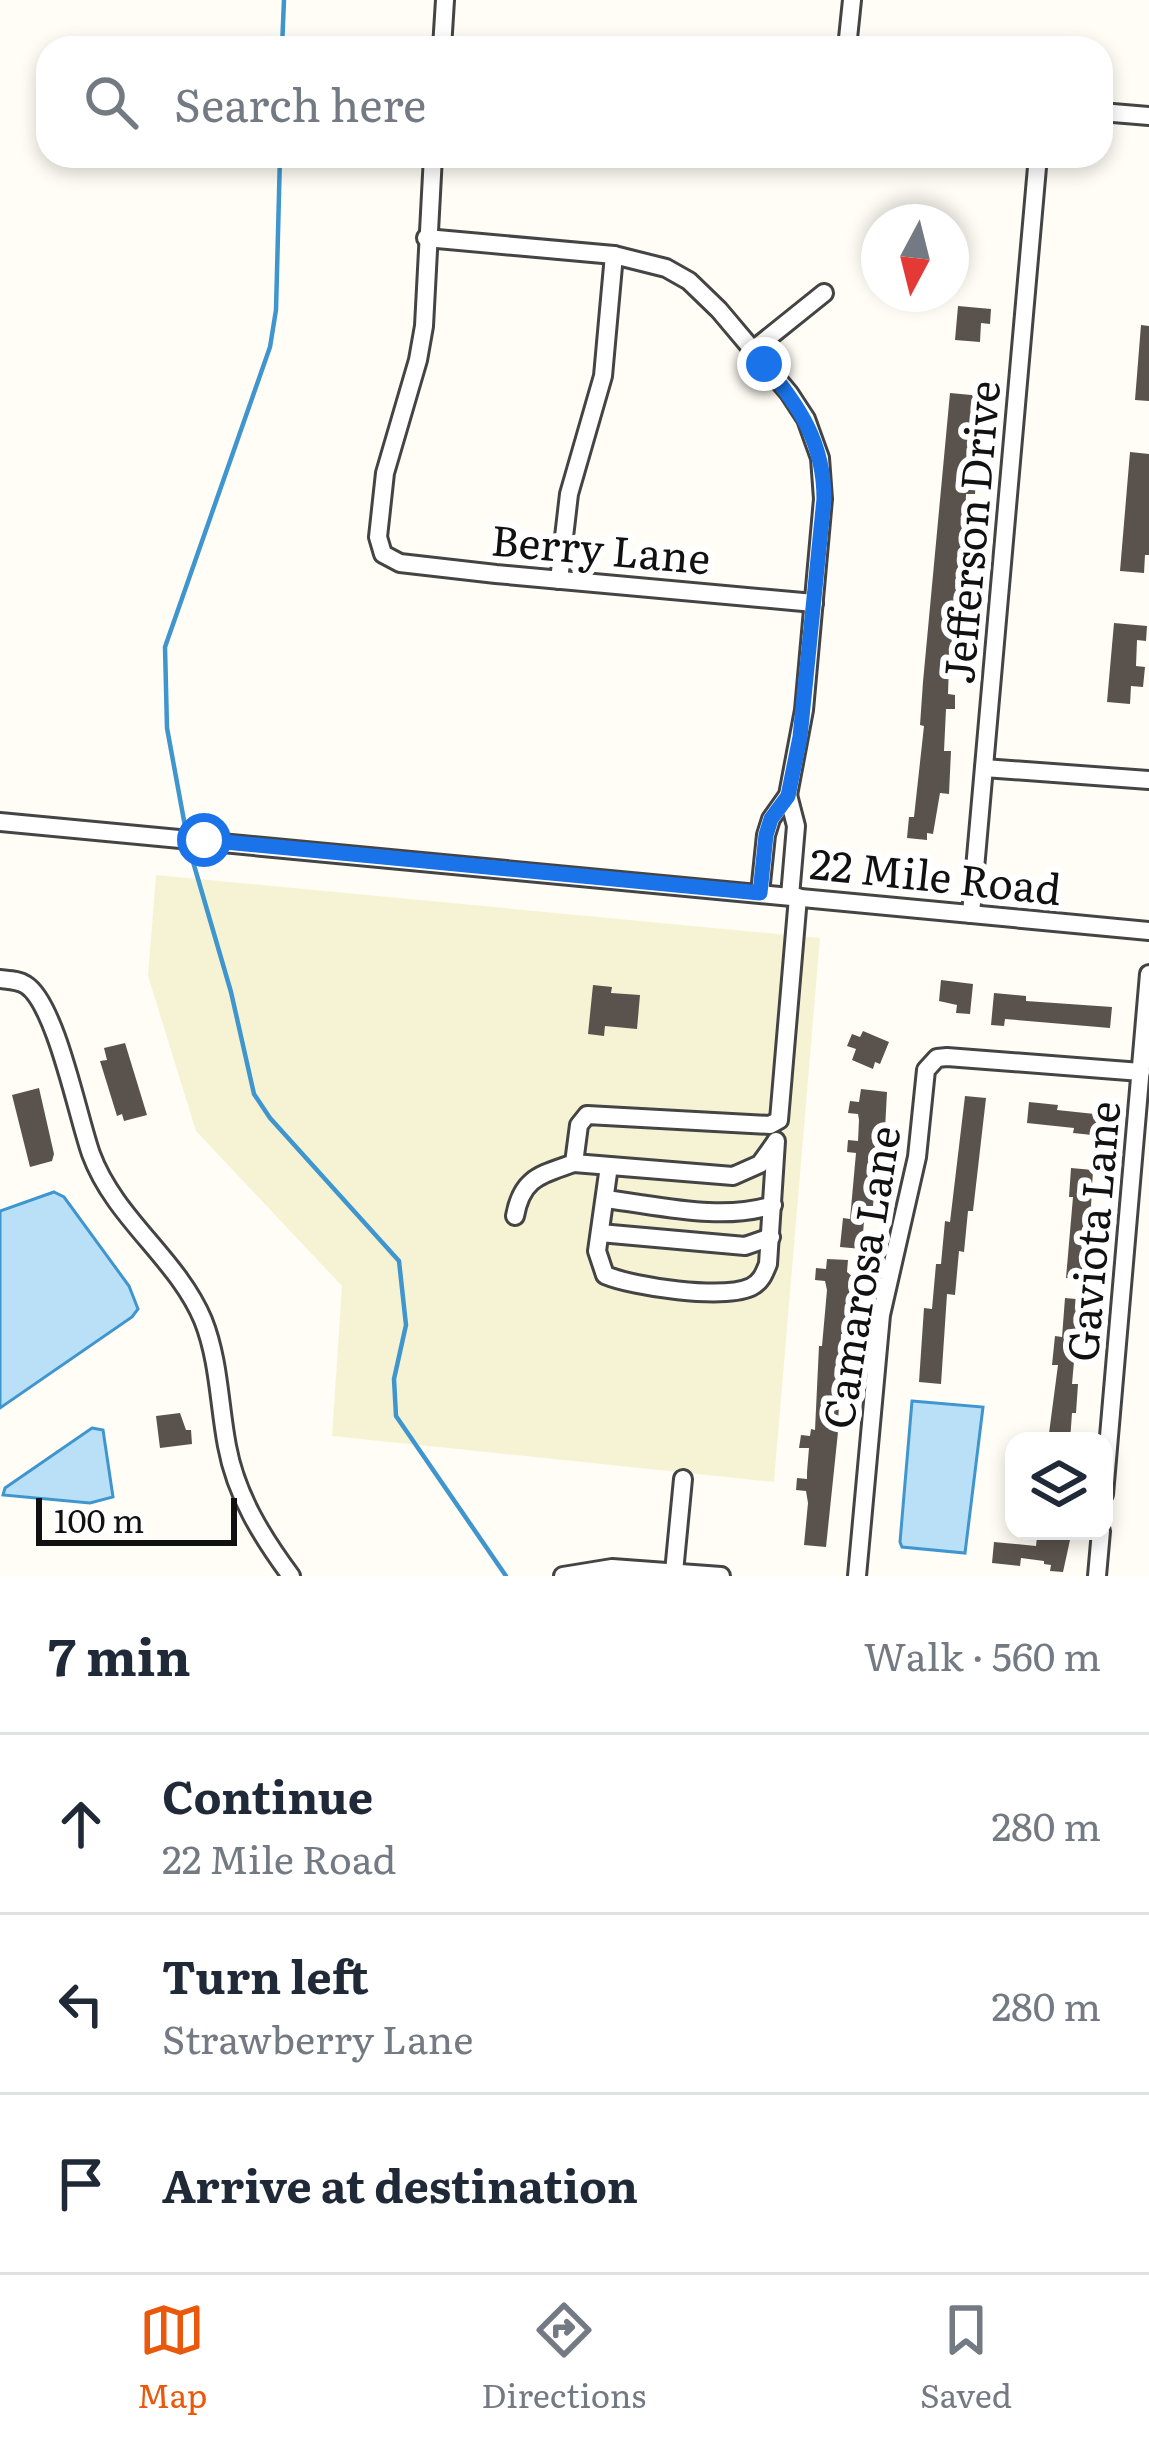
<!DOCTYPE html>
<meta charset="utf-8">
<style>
:root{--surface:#fff;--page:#f2f2f3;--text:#1f2937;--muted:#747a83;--line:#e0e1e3;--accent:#ea580c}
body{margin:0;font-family:Literata,serif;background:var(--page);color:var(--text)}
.controls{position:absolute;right:36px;bottom:36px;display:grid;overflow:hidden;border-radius:24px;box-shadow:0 6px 18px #0003}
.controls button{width:108px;height:108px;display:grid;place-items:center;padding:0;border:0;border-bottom:3px solid var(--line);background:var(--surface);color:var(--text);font:60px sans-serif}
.compass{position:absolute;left:861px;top:204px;width:108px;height:108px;border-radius:50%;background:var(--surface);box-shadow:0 6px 18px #0003;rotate:187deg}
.scale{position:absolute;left:36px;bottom:30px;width:201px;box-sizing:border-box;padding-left:12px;border:6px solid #111;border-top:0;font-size:33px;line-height:42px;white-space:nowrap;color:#111;-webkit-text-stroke:9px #fff;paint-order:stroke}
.stop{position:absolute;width:36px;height:36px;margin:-27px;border:9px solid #1a73e8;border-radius:50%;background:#fff}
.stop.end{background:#1a73e8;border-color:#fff;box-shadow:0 3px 12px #0008}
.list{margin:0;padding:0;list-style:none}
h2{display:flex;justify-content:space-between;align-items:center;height:156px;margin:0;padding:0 48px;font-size:51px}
h2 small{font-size:39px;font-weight:400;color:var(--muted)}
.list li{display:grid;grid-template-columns:78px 1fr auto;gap:36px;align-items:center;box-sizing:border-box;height:180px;padding:0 48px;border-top:3px solid var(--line)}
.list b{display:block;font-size:45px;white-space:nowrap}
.list p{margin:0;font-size:39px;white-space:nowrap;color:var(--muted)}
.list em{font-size:39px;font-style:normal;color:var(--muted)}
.icon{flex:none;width:66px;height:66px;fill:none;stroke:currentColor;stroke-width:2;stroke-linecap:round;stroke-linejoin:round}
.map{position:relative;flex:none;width:1149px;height:1576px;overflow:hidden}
.search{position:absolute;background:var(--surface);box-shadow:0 6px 18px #0003;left:36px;right:36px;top:36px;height:132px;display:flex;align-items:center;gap:30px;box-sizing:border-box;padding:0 42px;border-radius:36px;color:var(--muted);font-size:45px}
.sheet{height:696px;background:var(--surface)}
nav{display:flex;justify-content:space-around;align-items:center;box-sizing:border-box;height:168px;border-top:3px solid var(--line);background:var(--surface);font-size:33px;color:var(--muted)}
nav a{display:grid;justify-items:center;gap:6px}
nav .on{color:var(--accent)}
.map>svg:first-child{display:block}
</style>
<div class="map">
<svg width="1149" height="1576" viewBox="0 0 1149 1576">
<rect width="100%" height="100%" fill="#fffdf5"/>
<path fill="#f6f3d4" d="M156 875 820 938 774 1482 332 1436 342 1286 196 1131 148 976Z"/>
<g fill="#b9e0f7" stroke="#3f96cf" stroke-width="3">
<path d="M54 1192 64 1197 129 1286 138 1309 132 1317 0 1408V1211Z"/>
<path d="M912 1401 983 1407 965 1553 902 1547 900 1542Z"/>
<path d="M92 1428 103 1430 113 1497 90 1503 3 1495 5 1488Z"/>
</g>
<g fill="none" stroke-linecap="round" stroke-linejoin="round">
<g stroke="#3f96cf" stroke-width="4.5">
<path d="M282 48 284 0"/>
<path d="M187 837 167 728 165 647 270 347 276 310 280 156"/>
<path d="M189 848 231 992 254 1094 270 1118 399 1261 406 1325 394 1379 396 1416 506 1576"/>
</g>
</g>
<g fill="#5a524d">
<path d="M958 306 991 309 990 324 981 323 980 342 955 340Z"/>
<path d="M1141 325 1149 326V401L1135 400Z"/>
<path d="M950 393 982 396 981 411 973 410 971 437 977 438V452H968L966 479 976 480 975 494H966L965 522 971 523 970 538 962 537 956 584 965 585V624L956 623 958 666 949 665 948 694 955 695V709H946L944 751H951L949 794 940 793 933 834 927 833V840L907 838 909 817H914L924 726 920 725 923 682Z"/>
<path d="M1130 452 1149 454V555H1145L1144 573 1120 571Z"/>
<path d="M1114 623 1147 626 1146 641 1137 640 1136 666 1145 667 1143 687 1131 686 1130 704 1107 702Z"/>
<path d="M941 980 973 984 970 1014 956 1013 957 1005 939 1001Z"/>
<path d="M593 985 612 987 611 993 640 995 637 1029 605 1026 604 1036 588 1034Z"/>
<path d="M994 993 1026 996V1001L1112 1007 1110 1028 1005 1019 1004 1026 991 1025Z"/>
<path d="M863 1031 889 1042 880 1064 875 1062 873 1069 852 1060 856 1049 847 1046 852 1034 860 1037Z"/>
<path d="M125 1043 147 1115 124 1121 122 1114 117 1116 100 1061 107 1060 104 1048Z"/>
<path d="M39 1088 54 1154 52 1161 30 1167 12 1095Z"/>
<path d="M861 1089 887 1092 884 1148 878 1153 873 1206H865L862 1249 840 1247 843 1218 850 1219 856 1153 847 1152 848 1140 858 1141 859 1120 858 1114 848 1113 850 1101 859 1102Z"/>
<path d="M965 1096 986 1098 973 1211H968L964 1252 959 1251 955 1295 947 1294 941 1384 919 1382 924 1308 932 1309 936 1264H941L945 1221 950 1222Z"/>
<path d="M1029 1102 1058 1105 1057 1110 1104 1115 1102 1136 1073 1133 1074 1128 1027 1123Z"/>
<path d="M1071 1168 1093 1170 1087 1280 1066 1278 1073 1197H1069Z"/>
<path d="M827 1259 848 1260 847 1272 853 1277 845 1334H841L838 1432 826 1547 804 1545 808 1503 806 1491 796 1490 797 1478 807 1479V1472L809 1448H799L801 1435 810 1436 811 1429 815 1430 819 1346H822L827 1290 825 1281 815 1280 816 1268 826 1269Z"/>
<path d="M1065 1298 1087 1300 1084 1329 1077 1328 1072 1384H1078L1076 1413H1072L1070 1441H1048L1058 1365H1052L1055 1336 1062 1337Z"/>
<path d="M180 1413 186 1430H191L192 1444 160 1448 156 1416Z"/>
<path d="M1037 1537 1070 1540 1063 1572 1050 1571 1051 1565 1044 1564V1561L1021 1558 1020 1566 992 1563 994 1542 1036 1546Z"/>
</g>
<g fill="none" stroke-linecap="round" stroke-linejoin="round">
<g stroke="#444" stroke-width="22">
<g id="minor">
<path d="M442 48 445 0"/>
<path d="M847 48 852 0"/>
<path d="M1101 112 1149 116"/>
<path d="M433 156 424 326 418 360 385 473 378 537 383 554 400 563 496 574 814 603"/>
<path d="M426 238 614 255 666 268 689 281 719 310 789 393 806 419 820 458 823 499 804 710 788 795 771 819 766 835 760 893"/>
<path d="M753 350 824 293"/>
<path d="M559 580 569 494 603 376 614 255"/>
<path d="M984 768 1149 780"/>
<path d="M788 795 796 826 790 896"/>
<path d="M0 822 1149 931"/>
<path d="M971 914 1038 156"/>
<path d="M0 979C9 980 19 980 26 985 56 1004 78 1118 91 1154 115 1219 177 1258 203 1320 219 1360 219 1404 227 1446 236 1495 262 1537 291 1576"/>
<path d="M574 1163 733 1176 760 1164 775 1143"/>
<path d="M609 1166 597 1251 605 1275C634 1287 722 1300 751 1287 761 1282 764 1274 768 1264L776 1141"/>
<path d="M605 1199C657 1205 722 1222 773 1205"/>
<path d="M515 1216C522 1177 541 1175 574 1163L579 1125 587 1115 770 1125 779 1120 798 897"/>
<path d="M600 1233 745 1246 771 1237"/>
<path d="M1104 1494 1149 974"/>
<path d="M674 1572 683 1479"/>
<path d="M563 1576 612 1568 721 1576"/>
<path d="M857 1576 881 1315 917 1157 926 1070 937 1058 947 1057 1141 1072"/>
<path d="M1097 1576 1101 1531"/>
</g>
</g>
<use href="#minor" stroke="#fff" stroke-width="16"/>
</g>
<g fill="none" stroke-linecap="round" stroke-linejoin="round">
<path stroke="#1a73e8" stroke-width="15" d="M204 840 760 893 766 835 771 819 788 796 800 737 824 499C824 443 799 405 764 364"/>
</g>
<g text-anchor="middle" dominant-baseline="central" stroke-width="12" stroke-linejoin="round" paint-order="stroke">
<g font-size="42" fill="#111" stroke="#fff">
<text transform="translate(969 532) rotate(-85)">Jefferson Drive</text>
<text transform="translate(601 547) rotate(5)">Berry Lane</text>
<text transform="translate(936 874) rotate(6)">22 Mile Road</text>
<text transform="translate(1091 1231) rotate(-85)">Gaviota Lane</text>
<text transform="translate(859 1277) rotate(-81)">Camarosa Lane</text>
</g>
</g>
</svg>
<div class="controls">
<button><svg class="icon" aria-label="layers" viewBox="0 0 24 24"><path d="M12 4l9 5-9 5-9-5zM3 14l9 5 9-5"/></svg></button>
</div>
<svg class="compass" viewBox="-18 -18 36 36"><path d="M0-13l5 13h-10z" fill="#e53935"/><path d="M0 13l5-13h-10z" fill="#747a83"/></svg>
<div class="scale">100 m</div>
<div class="stop" style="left:204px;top:840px"></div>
<div class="stop end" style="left:764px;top:364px"></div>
<div class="search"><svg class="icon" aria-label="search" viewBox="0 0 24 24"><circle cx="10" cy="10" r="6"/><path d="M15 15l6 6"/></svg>Search here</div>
</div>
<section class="sheet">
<h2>7 min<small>Walk · 560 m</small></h2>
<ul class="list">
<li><svg class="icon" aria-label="ahead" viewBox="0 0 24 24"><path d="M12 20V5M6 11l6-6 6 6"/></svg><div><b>Continue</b><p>22 Mile Road</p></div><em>280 m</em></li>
<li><svg class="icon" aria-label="left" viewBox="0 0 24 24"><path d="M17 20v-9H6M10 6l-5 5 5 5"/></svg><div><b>Turn left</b><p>Strawberry Lane</p></div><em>280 m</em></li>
<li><svg class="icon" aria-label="arrive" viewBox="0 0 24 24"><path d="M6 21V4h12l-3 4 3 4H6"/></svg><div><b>Arrive at destination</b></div></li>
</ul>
</section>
<nav>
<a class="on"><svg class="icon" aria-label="map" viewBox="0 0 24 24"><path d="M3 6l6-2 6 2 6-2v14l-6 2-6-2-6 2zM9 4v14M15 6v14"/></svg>Map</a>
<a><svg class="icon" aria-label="directions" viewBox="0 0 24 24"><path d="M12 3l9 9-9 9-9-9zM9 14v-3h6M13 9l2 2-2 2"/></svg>Directions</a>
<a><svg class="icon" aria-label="saved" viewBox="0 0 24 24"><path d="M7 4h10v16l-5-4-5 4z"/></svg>Saved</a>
</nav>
